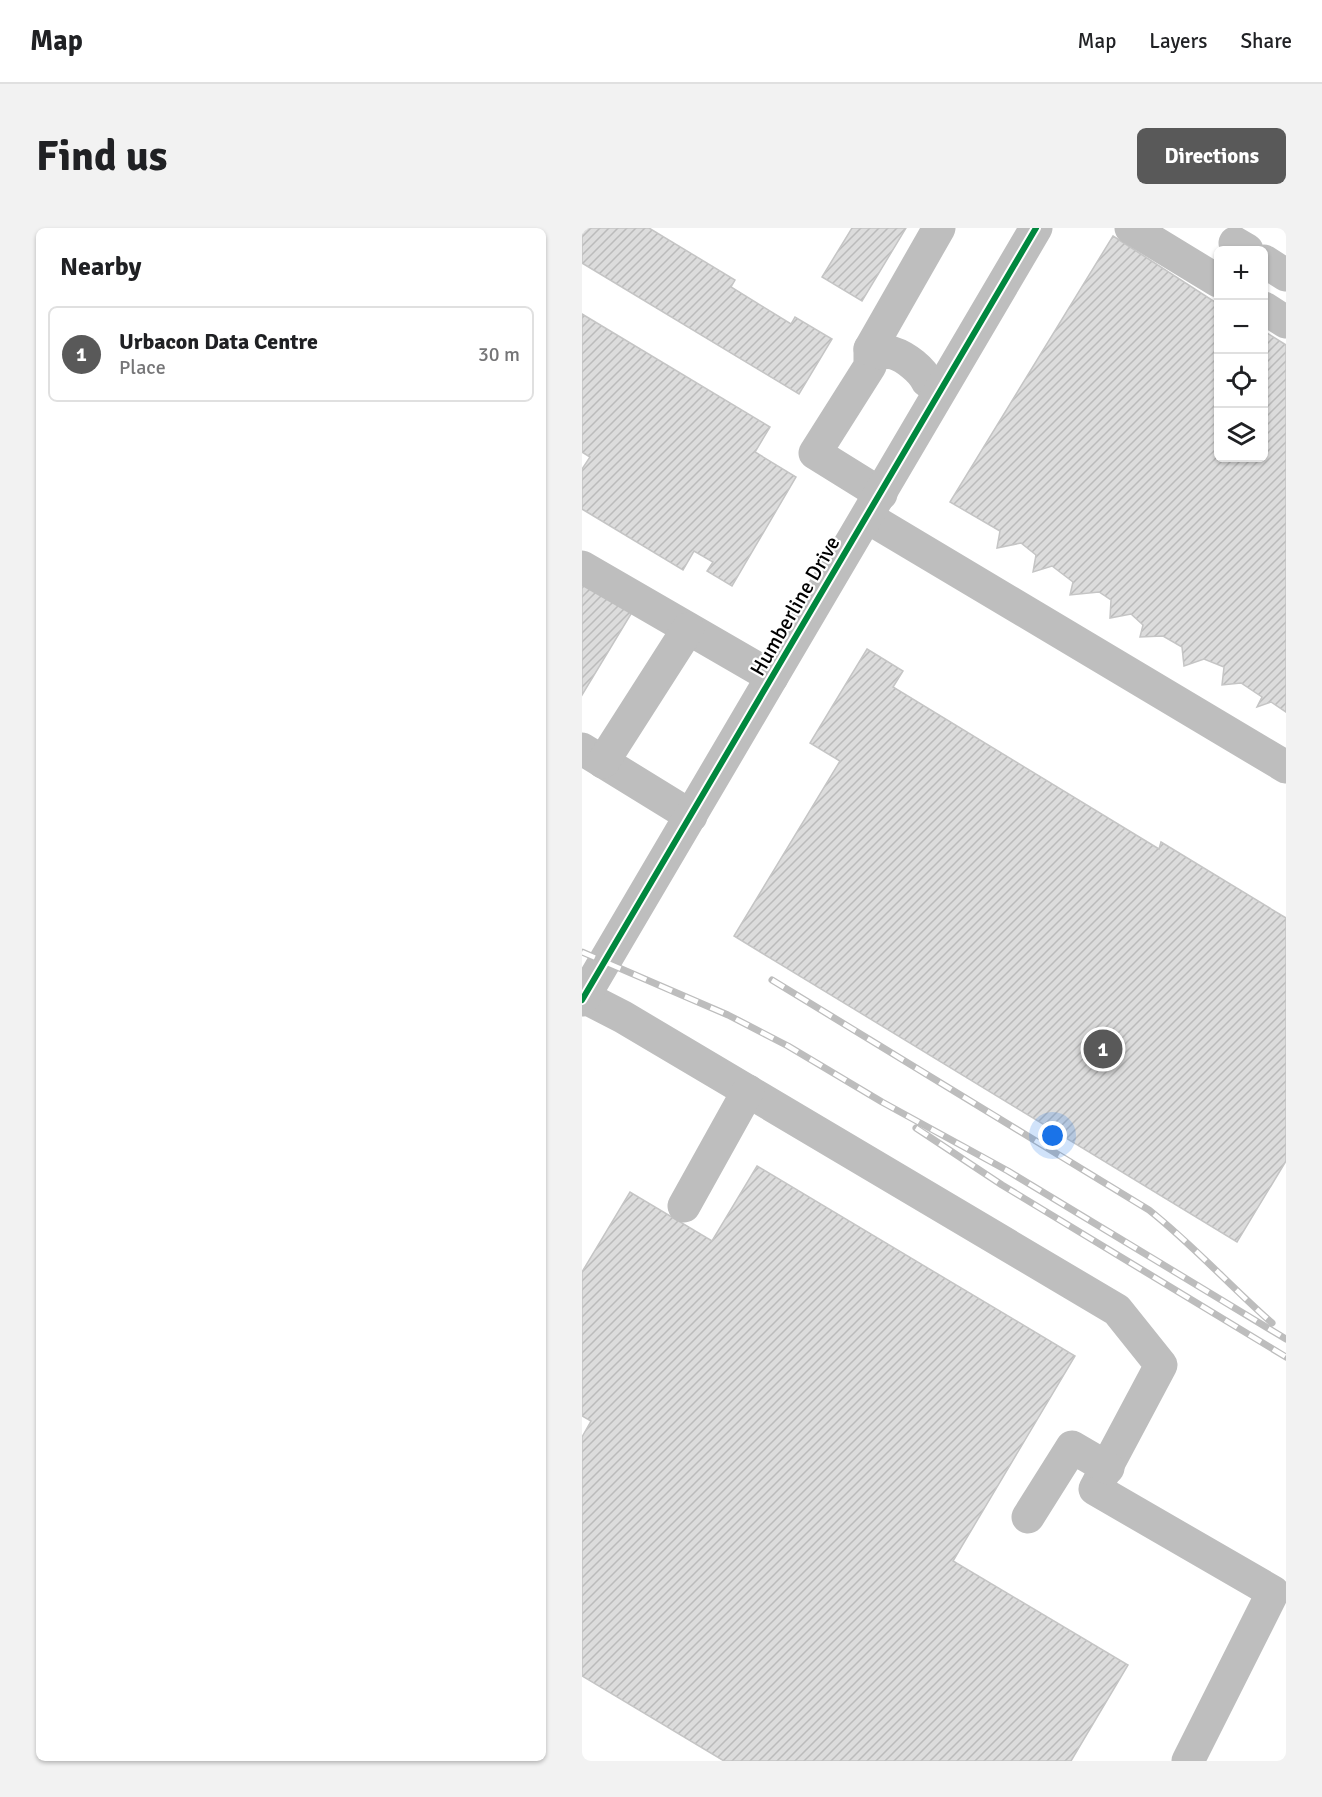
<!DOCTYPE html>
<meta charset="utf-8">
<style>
:root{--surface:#fff;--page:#f2f2f2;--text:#202124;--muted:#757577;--line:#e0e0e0;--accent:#595959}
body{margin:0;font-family:Signika,sans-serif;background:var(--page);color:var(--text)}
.controls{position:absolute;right:18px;top:18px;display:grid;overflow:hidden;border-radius:9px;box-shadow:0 2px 4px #0004}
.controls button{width:54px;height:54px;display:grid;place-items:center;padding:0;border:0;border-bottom:2px solid var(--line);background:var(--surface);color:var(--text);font:30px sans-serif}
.you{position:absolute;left:471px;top:908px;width:21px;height:21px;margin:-15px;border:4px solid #fff;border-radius:50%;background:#1a73e8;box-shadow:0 0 0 9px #1a73e833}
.badge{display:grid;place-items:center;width:39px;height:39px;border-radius:50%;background:var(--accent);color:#fff;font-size:20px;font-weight:700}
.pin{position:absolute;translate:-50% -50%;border:3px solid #fff;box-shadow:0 2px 6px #0006}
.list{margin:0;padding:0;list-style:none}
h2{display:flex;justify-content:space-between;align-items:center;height:78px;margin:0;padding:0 24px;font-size:26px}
h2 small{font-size:20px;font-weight:400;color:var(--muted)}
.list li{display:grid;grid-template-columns:39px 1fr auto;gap:18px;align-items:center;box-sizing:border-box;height:96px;margin:0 12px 12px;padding:0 12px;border:2px solid var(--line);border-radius:9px}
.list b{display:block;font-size:22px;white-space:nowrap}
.list p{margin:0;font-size:20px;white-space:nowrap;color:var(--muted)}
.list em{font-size:20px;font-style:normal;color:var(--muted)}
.icon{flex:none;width:33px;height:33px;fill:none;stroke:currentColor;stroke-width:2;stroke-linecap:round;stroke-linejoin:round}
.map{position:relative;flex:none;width:704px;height:1533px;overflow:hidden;border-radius:9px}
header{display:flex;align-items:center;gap:36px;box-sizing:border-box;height:84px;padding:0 30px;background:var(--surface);border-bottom:2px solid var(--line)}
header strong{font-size:28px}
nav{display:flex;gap:33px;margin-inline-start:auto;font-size:21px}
.intro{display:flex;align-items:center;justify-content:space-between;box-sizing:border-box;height:144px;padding:0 36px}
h1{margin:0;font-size:42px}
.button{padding:15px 27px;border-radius:9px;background:var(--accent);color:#fff;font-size:21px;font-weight:700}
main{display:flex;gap:36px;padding:0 36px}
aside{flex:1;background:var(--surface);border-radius:9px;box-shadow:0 2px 4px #0004}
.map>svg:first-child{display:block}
</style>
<header>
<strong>Map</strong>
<nav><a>Map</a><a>Layers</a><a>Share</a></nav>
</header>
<div class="intro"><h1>Find us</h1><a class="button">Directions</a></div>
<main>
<aside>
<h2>Nearby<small></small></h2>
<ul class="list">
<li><span class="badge">1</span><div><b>Urbacon Data Centre</b><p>Place</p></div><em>30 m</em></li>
</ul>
</aside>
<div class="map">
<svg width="704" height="1533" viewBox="0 0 704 1533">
<defs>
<pattern id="building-hatch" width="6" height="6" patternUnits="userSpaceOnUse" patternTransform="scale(1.5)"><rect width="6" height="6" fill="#dcdcdc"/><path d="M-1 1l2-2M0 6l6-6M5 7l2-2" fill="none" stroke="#bbb"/></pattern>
</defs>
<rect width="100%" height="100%" fill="#fff"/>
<g fill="url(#building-hatch)" stroke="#c5c5c5" stroke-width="1.5">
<path d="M0 0H67L153 52 149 59 209 96 213 89 250 111 217 166 0 35Z"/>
<path d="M270 0H324L280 73 240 49Z"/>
<path d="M531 8 636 76V230H682V103L704 117V484L689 474 675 479 680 469 659 455 640 457 642 439 622 431 602 438 600 419 581 408 558 409 561 397 549 386 528 390 529 372 517 364 488 367 491 354 470 338 451 344 454 327 439 315 415 320 418 303 368 274Z"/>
<path d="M0 86 188 199 173 224 214 249 150 358 125 343 131 334 112 323 101 342 0 281V241L8 229 0 224Z"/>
<path d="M0 343 55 376 0 467Z"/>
<path d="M285 421 321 443 311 459 577 621 579 614 704 690V933L655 1014 152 708 258 533 228 515Z"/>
<path d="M175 938 493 1128 371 1333 546 1437 489 1533H142L0 1448V1209L9 1193 0 1188V1044L48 964 130 1013Z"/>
</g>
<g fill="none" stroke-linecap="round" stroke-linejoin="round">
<g stroke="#bebebe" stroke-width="33">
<path d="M549 0 636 53"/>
<path d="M653 15 665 22"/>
<path d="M682 33 704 47"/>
<path d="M682 80 704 94"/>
<path d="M288 121V138L233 225 299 266"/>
<path d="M345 153C340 142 324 129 311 125 301 123 300 128 288 121L357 0"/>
<path d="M285 289 704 539"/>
<path d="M0 339 190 449"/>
<path d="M0 521 109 588"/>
<path d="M21 534 106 401"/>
<path d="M2 769 41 789 535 1082 579 1137 513 1261 691 1364 606 1533"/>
<path d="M0 772 454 0"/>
<path d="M102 978 166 863"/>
<path d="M446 1289 490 1219 526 1240"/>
</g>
<g stroke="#bdbdbd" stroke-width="7">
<g id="rail">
<path d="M0 724 146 787 206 818 300 874 426 943 704 1111"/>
<path d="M190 752 567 982C611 1017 648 1058 690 1095"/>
<path d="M334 900 420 957 704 1129"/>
</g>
</g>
<use href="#rail" stroke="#fff" stroke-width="4.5" stroke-dasharray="14" stroke-linecap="butt"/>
<g stroke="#fff" stroke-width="10">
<path id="cycleway" d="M0 772 454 0"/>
</g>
<use href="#cycleway" stroke="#00873e" stroke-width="6"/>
</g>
<g text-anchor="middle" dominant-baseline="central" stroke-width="4.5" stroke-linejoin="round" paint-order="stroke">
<g font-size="21" fill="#000" stroke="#fff">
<text transform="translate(213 378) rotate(-60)">Humberline Drive</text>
</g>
</g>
</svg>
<div class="controls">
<button>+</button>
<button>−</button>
<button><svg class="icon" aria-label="locate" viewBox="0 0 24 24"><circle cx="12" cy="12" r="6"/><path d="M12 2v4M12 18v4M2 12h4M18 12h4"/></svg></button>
<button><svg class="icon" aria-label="layers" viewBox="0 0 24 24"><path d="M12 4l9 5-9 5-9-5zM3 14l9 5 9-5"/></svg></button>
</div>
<div class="you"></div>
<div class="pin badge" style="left:521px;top:821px">1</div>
</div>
</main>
